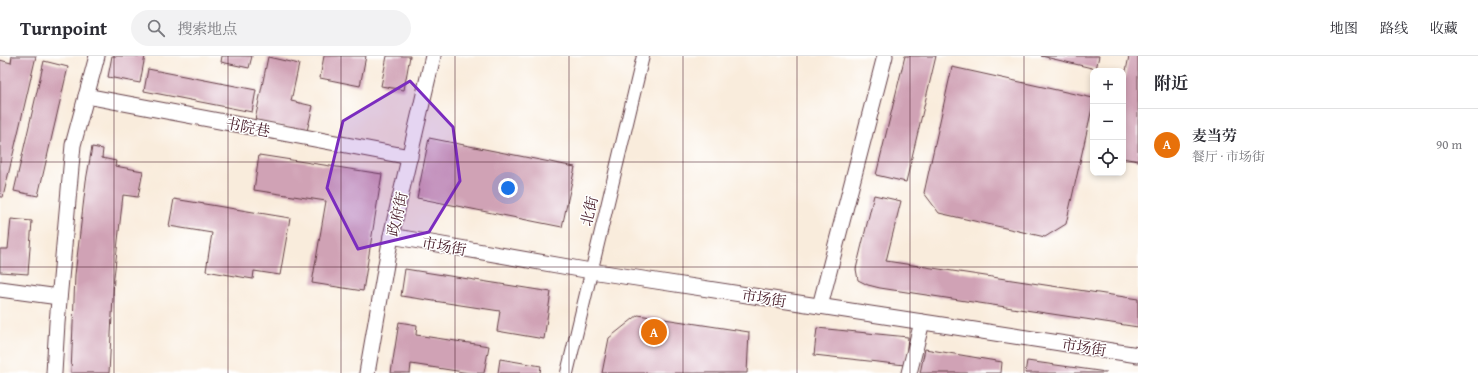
<!DOCTYPE html>
<html lang="zh">
<meta charset="utf-8">
<style>
:root{--surface:#fff;--page:#f2f2f3;--text:#2b2b33;--muted:#7c7c81;--line:#e1e1e2;--accent:#b5179e}
body{margin:0;font-family:"Gentium Book Plus","Noto Serif SC",serif;background:var(--page);color:var(--text)}
.controls{position:absolute;right:12px;top:12px;display:grid;overflow:hidden;border-radius:8px;box-shadow:0 2px 6px #0003}
.controls button{width:36px;height:36px;display:grid;place-items:center;padding:0;border:0;border-bottom:1px solid var(--line);background:var(--surface);color:var(--text);font:20px sans-serif}
.you{position:absolute;left:508px;top:132px;width:14px;height:14px;margin:-10px;border:3px solid #fff;border-radius:50%;background:#1a73e8;box-shadow:0 0 0 6px #1a73e833}
.badge{display:grid;place-items:center;width:26px;height:26px;border-radius:50%;background:var(--accent);color:#fff;font-size:13px;font-weight:700}
.pin{position:absolute;translate:-50% -50%;border:2px solid #fff;box-shadow:0 1px 4px #0006}
.list{margin:0;padding:0;list-style:none}
h2{display:flex;justify-content:space-between;align-items:center;height:52px;margin:0;padding:0 16px;font-size:17px}
h2 small{font-size:13px;font-weight:400;color:var(--muted)}
.list li{display:grid;grid-template-columns:26px 1fr auto;gap:12px;align-items:center;box-sizing:border-box;height:72px;padding:0 16px;border-top:1px solid var(--line)}
.list b{display:block;font-size:15px;white-space:nowrap}
.list p{margin:0;font-size:13px;white-space:nowrap;color:var(--muted)}
.list em{font-size:13px;font-style:normal;color:var(--muted)}
.icon{flex:none;width:22px;height:22px;fill:none;stroke:currentColor;stroke-width:2;stroke-linecap:round;stroke-linejoin:round}
.map{position:relative;flex:none;width:1138px;height:317px;overflow:hidden}
header{display:flex;align-items:center;gap:24px;box-sizing:border-box;height:56px;padding:0 20px;background:var(--surface);border-bottom:1px solid var(--line)}
header strong{font-size:19px}
nav{display:flex;gap:22px;margin-inline-start:auto;font-size:14px}
.search{width:280px;height:36px;background:var(--page);display:flex;align-items:center;gap:10px;box-sizing:border-box;padding:0 14px;border-radius:22px;color:var(--muted);font-size:15px}
main{display:flex}
aside{flex:1;background:var(--surface)}
.map>svg:first-child{display:block}
</style>
<header>
<strong>Turnpoint</strong>
<div class="search"><svg class="icon" aria-label="search" viewBox="0 0 24 24"><circle cx="10" cy="10" r="6"/><path d="M15 15l6 6"/></svg>搜索地点</div>
<nav><a>地图</a><a>路线</a><a>收藏</a></nav>
</header>
<main>
<div class="map">
<svg width="1138" height="317" viewBox="0 0 1138 317">
<rect width="100%" height="100%" fill="#fff"/>
<filter id="ink" filterUnits="userSpaceOnUse"><feTurbulence type="fractalNoise" baseFrequency=".025" numOctaves="2"/><feDisplacementMap in="SourceGraphic" scale="8" xChannelSelector="R" yChannelSelector="G"/><feConvolveMatrix kernelMatrix="1 2 1 2 8 2 1 2 1" color-interpolation-filters="sRGB"/></filter>
<filter id="wash" filterUnits="userSpaceOnUse"><feTurbulence type="fractalNoise" baseFrequency=".012" numOctaves="4" result="noise"/><feDisplacementMap in="SourceGraphic" scale="16" xChannelSelector="R" yChannelSelector="G"/><feGaussianBlur stdDeviation="0.9" result="paint"/><feColorMatrix in="noise" values="0 0 0 0 0 0 0 0 0 0 0 0 0 0 0 0 0 1.4 0 .05"/><feComposite in="paint" operator="in"/></filter>
<g filter="url(#wash)">
<rect width="100%" height="100%" fill="#f9ecdc"/>
<g id="blocks">
<g fill="#d0a2b5">
<path d="M12 0H36L3 141H0V4L11 7Z"/>
<path d="M112 0H145L140 27 108 21Z"/>
<path d="M222 0H252L249 12 221 6Z"/>
<path d="M324 0H366L360 30 320 22Z"/>
<path d="M387 0H410L404 34 381 30Z"/>
<path d="M905 0H936L906 126 876 119Z"/>
<path d="M1041 0H1099L1096 13Z"/>
<path d="M1129 0H1138V105L1123 102V30Z"/>
<path d="M268 1 299 8 291 45 313 50 307 75 255 64Z"/>
<path d="M44 5 68 11 38 140 14 135Z"/>
<path d="M952 11 1093 42V48L1066 168 1045 181 939 157 924 137Z"/>
<path d="M148 13 256 34 252 56 144 35Z"/>
<path d="M429 82 575 111 562 171 417 142Z"/>
<path d="M92 91 103 93 102 102 116 105 115 110 143 115 138 141 123 139 114 221 109 317H71L75 219 86 125Z"/>
<path d="M259 99 382 118 363 235 312 227 326 145 254 134Z"/>
<path d="M874 139 901 145 886 205 1138 243V271L880 232 868 229 858 224 856 213Z"/>
<path d="M174 143 290 162 280 219 254 215 253 223 206 215 212 177 169 170Z"/>
<path d="M11 163 32 165 28 218 0 216V193H8Z"/>
<path d="M405 213 551 236 544 283 497 275 500 255 401 240Z"/>
<path d="M638 259 749 276 747 317H602L609 282Z"/>
<path d="M399 266 417 269 416 279 489 290 484 317H470L411 308 410 317H391Z"/>
<path d="M817 272 908 281 905 309 814 299Z"/>
<path d="M925 293 1002 306 1001 317H920Z"/>
<path d="M500 303 541 310 540 317H498Z"/>
<path d="M1027 305 1106 316V317H1025Z"/>
</g>
</g>
</g>
<g filter="url(#ink)">
<use href="#blocks" fill-opacity="0" stroke="#643e46" stroke-width="1"/>
<g fill="none" stroke-linecap="round" stroke-linejoin="round">
<g stroke="#643e46" stroke-width="14">
<path id="pedestrian" d="M567 317 643 0"/>
</g>
<g stroke="#643e46" stroke-width="17">
<g id="minor">
<path d="M86 40 410 101"/>
<path d="M391 180 591 215 1138 299"/>
<path d="M0 233 59 241"/>
<path d="M820 250 885 0"/>
<path d="M54 317 57 267 73 89 97 0"/>
<path d="M367 317 391 180 433 0"/>
<path d="M909 317 922 266"/>
</g>
</g>
<use href="#pedestrian" stroke="#fff" stroke-width="12"/>
<use href="#minor" stroke="#fff" stroke-width="15"/>
</g>
</g>
<path fill="#7b2cbf" fill-opacity="0.2" stroke="#7b2cbf" stroke-width="3" stroke-linejoin="round" d="M410 25 453 71 460 125 429 176 358 193 327 132 343 65Z"/>
<path fill="none" stroke="#4a1f2b" stroke-width="1" stroke-opacity="0.55" d="M114 0V317M228 0V317M341 0V317M455 0V317M569 0V317M683 0V317M797 0V317M910 0V317M1024 0V317M0 106H1093M1123 106H1138M0 211H1138"/>
<g text-anchor="middle" dominant-baseline="central" stroke-width="3" stroke-linejoin="round" paint-order="stroke">
<g font-size="15" fill="#4a1f2b" stroke="#fff">
<text transform="translate(248 71) rotate(11)">书院巷</text>
<text transform="translate(589 155) rotate(-76)">北街</text>
<text transform="translate(397 158) rotate(-77)">政府街</text>
<text transform="translate(444 190) rotate(10)">市场街</text>
<text transform="translate(764 242) rotate(9)">市场街</text>
<text transform="translate(1084 291) rotate(9)">市场街</text>
</g>
</g>
</svg>
<div class="controls">
<button>+</button>
<button>−</button>
<button><svg class="icon" aria-label="locate" viewBox="0 0 24 24"><circle cx="12" cy="12" r="6"/><path d="M12 2v4M12 18v4M2 12h4M18 12h4"/></svg></button>
</div>
<div class="you"></div>
<div class="pin badge" style="left:654px;top:276px;background:#e8710a">A</div>
</div>
<aside>
<h2>附近<small></small></h2>
<ul class="list">
<li><span class="badge" style="background:#e8710a">A</span><div><b>麦当劳</b><p>餐厅 · 市场街</p></div><em>90 m</em></li>
</ul>
</aside>
</main>
